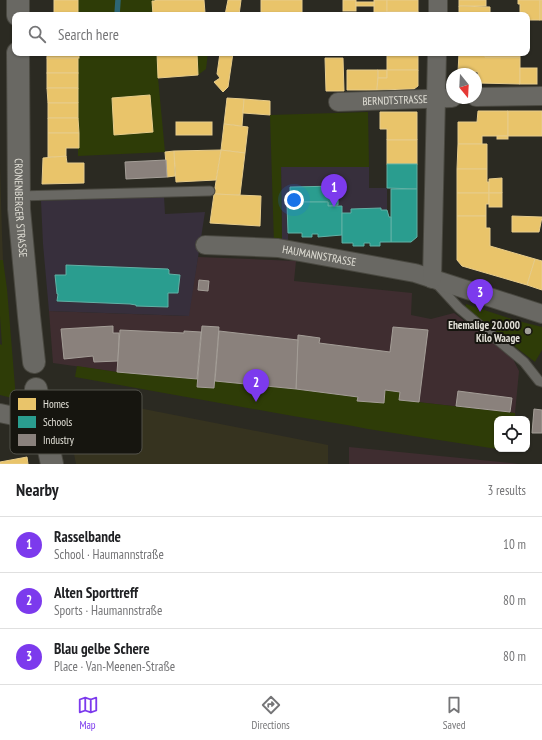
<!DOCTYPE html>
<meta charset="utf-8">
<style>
:root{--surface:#fff;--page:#f6f6f6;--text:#202124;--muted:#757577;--line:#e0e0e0;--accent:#7c3aed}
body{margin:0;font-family:"PT Sans Narrow",sans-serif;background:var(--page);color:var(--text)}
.controls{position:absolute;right:12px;bottom:12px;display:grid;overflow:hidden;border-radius:8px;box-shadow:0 1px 3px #0004}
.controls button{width:36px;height:36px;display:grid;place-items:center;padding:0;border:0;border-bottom:1px solid var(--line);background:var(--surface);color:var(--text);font:20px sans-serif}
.compass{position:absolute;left:446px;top:68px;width:36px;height:36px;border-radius:50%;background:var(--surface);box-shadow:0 1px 3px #0004;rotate:162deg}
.you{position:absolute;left:294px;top:200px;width:14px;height:14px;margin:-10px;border:3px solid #fff;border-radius:50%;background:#1a73e8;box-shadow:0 0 0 6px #1a73e833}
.badge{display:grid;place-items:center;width:26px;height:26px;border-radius:50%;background:var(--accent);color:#fff;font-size:13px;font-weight:700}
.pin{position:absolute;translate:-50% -33px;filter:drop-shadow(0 1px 2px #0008)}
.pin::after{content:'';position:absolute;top:21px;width:14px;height:12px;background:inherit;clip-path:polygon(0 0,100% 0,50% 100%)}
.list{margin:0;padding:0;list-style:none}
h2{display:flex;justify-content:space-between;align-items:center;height:52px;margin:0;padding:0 16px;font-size:17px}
h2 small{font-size:13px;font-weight:400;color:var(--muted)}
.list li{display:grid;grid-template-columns:26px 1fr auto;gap:12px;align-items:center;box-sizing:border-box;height:56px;padding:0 16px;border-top:1px solid var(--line)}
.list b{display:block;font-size:15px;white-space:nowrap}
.list p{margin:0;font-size:13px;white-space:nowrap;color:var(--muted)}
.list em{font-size:13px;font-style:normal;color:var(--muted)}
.icon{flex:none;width:22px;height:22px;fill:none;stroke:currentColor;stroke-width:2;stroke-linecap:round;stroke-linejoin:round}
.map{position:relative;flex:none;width:542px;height:464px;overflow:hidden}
.search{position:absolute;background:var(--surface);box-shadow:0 1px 3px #0004;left:12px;right:12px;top:12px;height:44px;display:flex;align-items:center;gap:10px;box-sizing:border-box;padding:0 14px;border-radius:8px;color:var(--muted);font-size:15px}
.sheet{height:220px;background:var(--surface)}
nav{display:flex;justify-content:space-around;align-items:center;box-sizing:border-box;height:56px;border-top:1px solid var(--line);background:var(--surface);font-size:11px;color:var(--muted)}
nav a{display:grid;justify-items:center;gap:2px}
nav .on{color:var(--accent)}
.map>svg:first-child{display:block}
</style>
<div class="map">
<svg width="542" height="464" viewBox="0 0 542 464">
<rect width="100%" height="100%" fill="#2b2a22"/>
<g fill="#36331f">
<path d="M0 164 2 235 3 260H0Z"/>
<path d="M62 393 328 445V464H76Z"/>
</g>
<g fill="#3f2d30">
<path d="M198 257 296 261 294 281 412 293 411 315 431 319 454 313 503 350 513 359 519 371 515 413 399 400 400 392 385 390 384 403 357 401 358 397 197 387V379L117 372 53 363 49 311 188 316Z"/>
<path d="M349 447 501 462 519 464H349Z"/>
</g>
<g fill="#372f3c">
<path d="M281 167H369V188H387V210L389 217H391V242L380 243V246H370V243H364V246H353V243H342L341 235 318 237V234H312V237H302V233H288V243H282Z"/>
<path d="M164 196 165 214 205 212 189 316 49 311 43 244 41 201Z"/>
</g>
<g fill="#2e3c07">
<path d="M78 0H155V1L152 2 153 15H78Z"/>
<path d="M78 53H208L206 69 198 75 158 78 165 152 78 156Z"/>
<path d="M368 112 369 167H281L282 243H274L270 115Z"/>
<path d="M0 260H3L7 289 16 399 0 395V344L2 345 0 316Z"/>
<path d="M466 304 518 321 542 327V350L535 362 465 308Z"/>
<path d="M77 366 117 372 197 379V387L213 388 215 381 296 389 358 397 357 400 384 402 385 390 400 392V400L515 413V419H497V449L368 429 353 426 293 416 75 377Z"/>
</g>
<g fill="#e9c46a" stroke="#e7cc8b">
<rect x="54" y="0" width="24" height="15"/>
<path d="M155 0H204L205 13 153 15 152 1H155Z"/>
<path d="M228 0H241L239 15H225Z"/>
<rect x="261" y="0" width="41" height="15"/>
<rect x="343" y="0" width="13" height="11"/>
<rect x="374" y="0" width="13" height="12"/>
<rect x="387" y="0" width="31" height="12"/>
<rect x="459" y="0" width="27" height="6"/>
<path d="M518 0H540V20H527V15H520V4H518Z"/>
<rect x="540" y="0" width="2" height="20"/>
<rect x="356" y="2" width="18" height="4"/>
<path d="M459 6 490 7V15H459Z"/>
<rect x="387" y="12" width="31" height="3"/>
<rect x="47" y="53" width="32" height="5"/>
<path d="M157 53H197L198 75 158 78Z"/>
<path d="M220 53H233L228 87 223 92 214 82 220 78 217 74Z"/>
<rect x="387" y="53" width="31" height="17"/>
<path d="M459 53H486L485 57H520V84L478 83V72H458Z"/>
<path d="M486 53H520V57H485Z"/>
<rect x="47" y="58" width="31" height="15"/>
<path d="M325 58H343L344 91H326Z"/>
<rect x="520" y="68" width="17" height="16"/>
<path d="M347 70H378L377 90H347Z"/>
<rect x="378" y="70" width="9" height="8"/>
<path d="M387 70H418V86L414 89 377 90 378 78H387Z"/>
<rect x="47" y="73" width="31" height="15"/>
<path d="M47 88H78V103H48Z"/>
<path d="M150 95 153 132 114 135 112 98Z"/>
<path d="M227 98 244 99 242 126 224 124Z"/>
<path d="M244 99 270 101V115L243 113Z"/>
<rect x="48" y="103" width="30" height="15"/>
<path d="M478 111H508V136H482V144H458V122H477Z"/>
<rect x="508" y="111" width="34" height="25"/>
<path d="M380 112H417V140H387V129H380Z"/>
<path d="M48 118H78L79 133H48Z"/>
<rect x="176" y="122" width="36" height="13"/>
<path d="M224 124 248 127 245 153 221 150Z"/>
<path d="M48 133H79V148H66V157H48Z"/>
<rect x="497" y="136" width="11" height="3"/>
<rect x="387" y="140" width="30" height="24"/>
<path d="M458 144H487V169H457Z"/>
<path d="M221 150 245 153 240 195 214 194Z"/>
<path d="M221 150 216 180 176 182 174 151Z"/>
<path d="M174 151 175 176 167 177 165 152Z"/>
<path d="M66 156 67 163H84V183L42 184 43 158Z"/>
<path d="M457 169H487V182H489V193H457Z"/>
<path d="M502 178V193H489V179Z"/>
<path d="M457 193H489V204H486V216H457Z"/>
<rect x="489" y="193" width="13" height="14"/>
<path d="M214 194 261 196 260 226 210 223Z"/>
<path d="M457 216H486V228H490V246L535 259 527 285 462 266 457 260Z"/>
<path d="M512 216 542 217 539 232H512Z"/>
<path d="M535 259 542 261V290L527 285Z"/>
<path d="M27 457 28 464H0V462Z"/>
</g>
<g fill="#2a9d8f" stroke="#61b1a5">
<path d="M387 164H417V189L387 188Z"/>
<path d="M338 186V205L328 206V202H301V203L290 204V187Z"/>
<path d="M391 189H417V237L411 242H391Z"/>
<path d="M301 202H328V206H342V235L318 237V234H312V237H302V233H288L287 204 301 203Z"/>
<path d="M381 208V210H387L389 217H391V242H380V246H370V243H364V246H353V243H342V213H351V209Z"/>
<path d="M66 265 168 269 169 270V274L180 275 178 293H168V307L136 306V305L130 304 57 301 58 294H57L55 275H66Z"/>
</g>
<g fill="#8a817c" stroke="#a49e97">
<path d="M166 160 167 177 126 179 125 162Z"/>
<path d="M199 280 209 281 208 291 198 290Z"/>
<path d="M113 326V333H119L118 361 94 362 93 356 64 359 61 329Z"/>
<path d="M202 326 219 327 214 388 197 387Z"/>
<path d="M393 327 428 330 419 402 399 400 400 392 385 390 384 403 357 401 358 397 296 389 298 335 320 338 319 343 390 352Z"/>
<path d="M120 330 184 333V331L201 332 197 379 117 372Z"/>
<path d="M219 331 298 340 296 389 215 381Z"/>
<path d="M458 391 512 398 510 412 456 406Z"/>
<path d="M534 409 542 410V433H532Z"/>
</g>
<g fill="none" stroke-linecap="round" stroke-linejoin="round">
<path stroke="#2d6674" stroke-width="5.5" d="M117 15 118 0"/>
<g stroke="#494840" stroke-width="11">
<g id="lane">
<path d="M18 196 210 191"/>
<path d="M436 283 459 308 524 362 539 381 542 382"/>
</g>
</g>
<g stroke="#494840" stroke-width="20">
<g id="street">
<path d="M438 15V0"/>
<path d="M476 97 542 96"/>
<path id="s1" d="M338 102 452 98"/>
<path id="s2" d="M205 245 278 248 415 273 542 314"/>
<path d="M432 279 437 53"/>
<path d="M0 413 28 419 43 421"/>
</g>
</g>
<g stroke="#494840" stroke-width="24">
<g id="secondary">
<path d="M18 0V15"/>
<path id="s3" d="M18 53 19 209 29 316 34 362"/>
<path d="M36 389 52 464"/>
</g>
</g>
<use href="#lane" stroke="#696863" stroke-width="9"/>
<use href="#street" stroke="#696863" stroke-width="18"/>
<use href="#secondary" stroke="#696863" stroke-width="22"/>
</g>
<circle fill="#a2a098" stroke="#16150f" stroke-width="1.5" cx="528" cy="331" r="4"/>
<g text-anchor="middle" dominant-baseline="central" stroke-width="4" stroke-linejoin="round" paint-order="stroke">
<g font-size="11" fill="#e2e0d7" stroke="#16150f">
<text stroke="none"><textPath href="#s1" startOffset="57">BERNDTSTRASSE</textPath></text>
<text stroke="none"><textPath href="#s3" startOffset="155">CRONENBERGER STRASSE</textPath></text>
<text stroke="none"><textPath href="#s2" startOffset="115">HAUMANNSTRASSE</textPath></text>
</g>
<g font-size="11" font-weight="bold" fill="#e2e0d7" stroke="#16150f" text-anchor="end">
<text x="520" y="325">Ehemalige 20.000<tspan x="520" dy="13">Kilo Waage</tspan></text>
</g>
</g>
<rect x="10" y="390" width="132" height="64" rx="6" fill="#16150f" stroke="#53524b" stroke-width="1"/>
<rect x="18" y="398" width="18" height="12" fill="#e9c46a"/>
<rect x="18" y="416" width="18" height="12" fill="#2a9d8f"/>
<rect x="18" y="434" width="18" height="12" fill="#8a817c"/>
<g font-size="11" fill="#e2e0d7">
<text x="43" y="408">Homes</text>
<text x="43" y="426">Schools</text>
<text x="43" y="444">Industry</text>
</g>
</svg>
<div class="controls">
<button><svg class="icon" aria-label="locate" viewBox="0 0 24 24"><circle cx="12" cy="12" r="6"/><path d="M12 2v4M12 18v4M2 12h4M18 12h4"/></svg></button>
</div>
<svg class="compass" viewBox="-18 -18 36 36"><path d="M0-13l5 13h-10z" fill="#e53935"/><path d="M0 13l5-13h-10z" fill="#757577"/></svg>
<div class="you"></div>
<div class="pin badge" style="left:334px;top:207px">1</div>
<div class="pin badge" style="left:256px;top:402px">2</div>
<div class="pin badge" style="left:480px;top:312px">3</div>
<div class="search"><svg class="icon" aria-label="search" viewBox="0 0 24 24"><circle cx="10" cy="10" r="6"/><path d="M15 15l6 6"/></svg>Search here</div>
</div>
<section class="sheet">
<h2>Nearby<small>3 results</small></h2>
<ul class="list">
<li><span class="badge">1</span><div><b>Rasselbande</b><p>School · Haumannstraße</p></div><em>10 m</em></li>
<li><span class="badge">2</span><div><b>Alten Sporttreff</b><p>Sports · Haumannstraße</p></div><em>80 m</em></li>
<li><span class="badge">3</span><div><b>Blau gelbe Schere</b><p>Place · Van-Meenen-Straße</p></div><em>80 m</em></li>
</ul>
</section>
<nav>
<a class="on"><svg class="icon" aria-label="map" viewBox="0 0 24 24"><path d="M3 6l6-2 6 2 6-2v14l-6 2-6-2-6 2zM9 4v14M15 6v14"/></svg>Map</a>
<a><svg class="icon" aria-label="directions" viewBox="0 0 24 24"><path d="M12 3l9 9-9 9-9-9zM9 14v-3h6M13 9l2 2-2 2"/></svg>Directions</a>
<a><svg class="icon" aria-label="saved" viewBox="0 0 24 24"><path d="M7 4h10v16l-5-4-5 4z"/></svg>Saved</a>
</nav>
